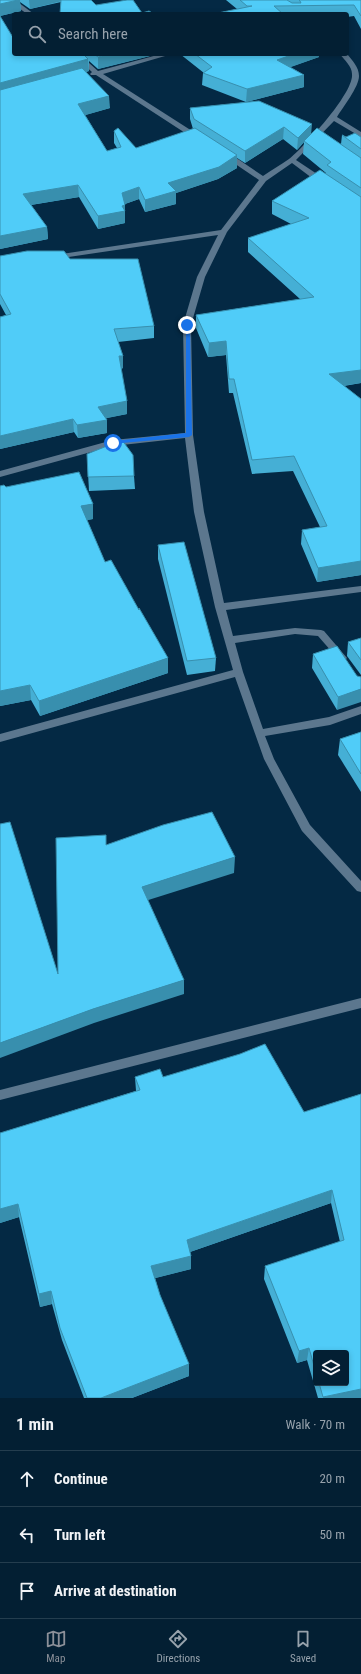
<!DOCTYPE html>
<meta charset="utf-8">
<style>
:root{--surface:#031f33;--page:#0d273b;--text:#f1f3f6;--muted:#97a2ac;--line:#243d4e;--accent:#8c9099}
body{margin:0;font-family:"Roboto Condensed",sans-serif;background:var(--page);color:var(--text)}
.controls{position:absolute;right:12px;bottom:12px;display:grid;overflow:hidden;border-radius:4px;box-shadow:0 2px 6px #0003}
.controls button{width:36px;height:36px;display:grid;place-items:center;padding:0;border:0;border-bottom:1px solid var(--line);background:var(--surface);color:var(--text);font:20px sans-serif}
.stop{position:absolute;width:12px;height:12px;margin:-9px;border:3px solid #1a73e8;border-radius:50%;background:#fff}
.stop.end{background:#1a73e8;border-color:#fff;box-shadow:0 1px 4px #0008}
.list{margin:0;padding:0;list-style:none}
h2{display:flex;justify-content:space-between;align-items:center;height:52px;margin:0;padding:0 16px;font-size:17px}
h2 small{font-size:13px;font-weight:400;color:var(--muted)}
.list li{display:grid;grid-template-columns:26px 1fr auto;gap:12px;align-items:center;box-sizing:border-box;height:56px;padding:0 16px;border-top:1px solid var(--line)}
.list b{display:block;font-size:15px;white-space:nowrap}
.list em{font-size:13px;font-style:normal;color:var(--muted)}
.icon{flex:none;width:22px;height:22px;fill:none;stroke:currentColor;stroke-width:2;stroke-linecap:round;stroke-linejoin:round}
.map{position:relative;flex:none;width:361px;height:1398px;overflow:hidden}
.search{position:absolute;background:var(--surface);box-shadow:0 2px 6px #0003;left:12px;right:12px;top:12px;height:44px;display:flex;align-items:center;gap:10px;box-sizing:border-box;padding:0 14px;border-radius:4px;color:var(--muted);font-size:15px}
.sheet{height:220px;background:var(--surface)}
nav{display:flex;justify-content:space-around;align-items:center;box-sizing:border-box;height:56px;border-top:1px solid var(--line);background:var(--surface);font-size:11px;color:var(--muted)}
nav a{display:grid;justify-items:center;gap:2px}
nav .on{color:var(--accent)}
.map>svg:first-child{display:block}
</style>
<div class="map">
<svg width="361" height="1398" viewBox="0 0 361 1398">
<rect width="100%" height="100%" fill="#042944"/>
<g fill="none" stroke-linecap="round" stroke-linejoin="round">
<g fill="#5c778e" fill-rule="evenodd">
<path d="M8 0H15L34 14H27Z"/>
<path d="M72 54H79L98 71 161 54H172L103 74 203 138 202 140H196L96 75H91L90 74 92 72Z"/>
<path d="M340 54H347C352 60 359 67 359 76 359 87 343 107 337 117L361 132V137L334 121 296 160 326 180V184H320L292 163 266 181 227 232 205 277 191 325 193 435 204 512 224 603 361 586V592L226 610 233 636 295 628 321 630 324 631 347 658 345 660H339L318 636 295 634 235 643 243 672 263 729 329 717 361 706V714L330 725 265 736 274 759 310 825 361 881V892L357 891 302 831 264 759 235 677 0 742V734L233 670 215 607 194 512 185 438 113 446 0 477V471L113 440 185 433 183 325 197 277 218 235 55 259 51 257 55 255 221 230 259 180 222 155 226 153H229L263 176C271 170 281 165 289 159 304 147 354 93 352 74 352 66 344 60 340 54Z"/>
<path d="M361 998V1008L0 1100V1090Z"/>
</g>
</g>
<g fill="#45afd5" fill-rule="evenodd">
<path d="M0 0H91L96 5 142 13 154 14H60L61 2 30 9 20 2 21 11 0 16 14 54H158L98 69 89 61V71L86 72 110 108 85 115 107 151 117 148 114 143V131L136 148 193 129 190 119V108L259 101 311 134 341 144 342 135 346 137H361V383L344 386 361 399V575L317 582 301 544 302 530 320 527 293 471 252 474 233 393H229L226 355 208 357 196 328V315L300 299 248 252V238L291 224 272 214V201L326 174V173L303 154 304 142 297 150 283 139 245 163 237 158V168L218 179 176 193V204L145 212 139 199 125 204V223L98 229 79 197 31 205 47 227 48 239 0 249Z"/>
<path d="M226 0H361V29L354 16 347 17V14H213L237 9Z"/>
<path d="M180 54H319V57L290 67 304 75V87L246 102 202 85 203 73H204Z"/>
<path d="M0 256 70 259 154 326V338L118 342 123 356V368L121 369 127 414 106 418 107 433 78 438 74 432 0 449V317L6 315 0 304Z"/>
<path d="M87 454 134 476 135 489 89 491Z"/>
<path d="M0 486 6 487 93 519 87 520 105 562 168 673 40 716 31 700 0 706Z"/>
<path d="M158 545 216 658 215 671 187 675 158 559Z"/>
<path d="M361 638V675L347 656 348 642Z"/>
<path d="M313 654 357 676 337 710 312 668Z"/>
<path d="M361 732V792L338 755 340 739Z"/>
<path d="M135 1077H163L304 1112 361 1094V1398H318L307 1360 297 1363 264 1279 265 1266 340 1242 331 1203 190 1252 191 1256V1269L155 1278 160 1295 189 1376 132 1398H84L62 1340 52 1304 40 1307 19 1217 0 1223V1133L136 1091ZM316 1353 346 1383H316Z"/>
</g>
<g fill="#388fae">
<path d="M18 0H20L21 11 0 16V4Z"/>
<path d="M29 0H62V1L30 9Z"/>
<path d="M111 54H158L98 69V57Z"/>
<path d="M294 54H319V57L277 72V60Z"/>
<path d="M88 59 89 71 0 96V83Z"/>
<path d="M304 75V87L246 102 247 89Z"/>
<path d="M109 96 110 108 79 117 78 104Z"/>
<path d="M312 124 311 135 304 141V142L297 150 298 138Z"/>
<path d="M284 127 283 139 245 163V151Z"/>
<path d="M237 155V168L218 179 176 193V204L145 212V200L168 183Z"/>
<path d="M78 185 79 197 24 206 23 194Z"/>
<path d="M139 187V199L122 205V193Z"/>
<path d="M125 205V223L98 229V216Z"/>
<path d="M47 227 48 239 0 249V236Z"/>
<path d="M226 341V355L208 357 209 343Z"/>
<path d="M119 356H123V368L119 369Z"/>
<path d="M361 370V383L328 388 329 374Z"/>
<path d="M127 401V414L98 420V407Z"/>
<path d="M73 419 74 432 0 449V436Z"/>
<path d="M107 420V433L78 438 77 425Z"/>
<path d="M93 504V519L82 521 81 506Z"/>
<path d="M361 561V575L317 582 318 568Z"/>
<path d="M168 658V673L40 716 39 701Z"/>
<path d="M30 685 31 700 0 706V691Z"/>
<path d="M361 689V702L337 710 338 697Z"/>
<path d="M235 857 234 873 142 902V887Z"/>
<path d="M184 980V994L94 1023 0 1058V1043L93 1009Z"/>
<path d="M332 1190 331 1203 187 1253V1240Z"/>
<path d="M18 1204 19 1217 0 1223V1209Z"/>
<path d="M191 1256V1269L152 1279 151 1266Z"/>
<path d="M51 1291 52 1304 40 1307 39 1294Z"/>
<path d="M309 1348 307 1360 297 1363 299 1351Z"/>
<path d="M189 1364V1376L132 1398H101Z"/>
<path d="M361 1389V1398H323V1397Z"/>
</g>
<g fill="#50ccf8" stroke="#388fae">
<path d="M0 0H18L0 4Z"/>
<path d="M61 0H91L96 5 127 0H133L142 13 149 11 154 14H60Z"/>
<path d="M240 0H287L292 3H301L300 1 299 0H361V16L354 5 274 6 283 14H213L252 6H247Z"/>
<path d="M0 16 14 39V54H83L88 59 0 83Z"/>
<path d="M94 54H111L98 57Z"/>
<path d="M195 54H294L277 60 304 75 247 89 203 73 212 67Z"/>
<path d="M82 68 109 96 78 104 107 151 121 147 114 131 118 128 136 148 195 128 237 155 219 167 168 183 176 191 145 200 139 187 122 193 125 205 122 206 125 211 98 216 78 185 23 194 47 227 0 236V90Z"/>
<path d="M259 101 312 124 298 138 284 127 245 151 194 119 190 108Z"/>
<path d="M317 128 361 158V188L327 165 331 162 304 141Z"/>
<path d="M355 133 361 137V149L342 135 346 137Z"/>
<path d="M320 170 361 197V370L329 374 361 399V561L318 568 302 530 327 526 294 456 252 460 234 379H229L226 341 209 343 196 315 314 297 248 238 309 218 272 201Z"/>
<path d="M27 251H64L70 259H138L154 326 114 329 123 356H119L127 401 98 407 107 420 77 425 73 419 0 436V317L11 314 0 294V256Z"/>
<path d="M122 440 133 455 134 476 88 477 87 454Z"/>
<path d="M79 472 93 504 81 506 105 562 111 560 139 610V608L168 658 39 701 30 685 0 691V486L4 485 6 487Z"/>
<path d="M184 542 216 658 187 661 158 545Z"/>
<path d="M361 638V660L348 642Z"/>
<path d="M337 646 357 676 361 677V689L338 697 313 654Z"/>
<path d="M361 732V774L340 739Z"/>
<path d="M212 812 235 857 142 887 184 980 93 1009 0 1043V824L10 822 58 974 56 838 106 835V845L163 825Z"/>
<path d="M265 1044 304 1112 361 1094V1389L323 1397 319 1383H346V1353H316V1373L309 1348 299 1351 265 1266 344 1240 332 1190 187 1240 191 1256 151 1266 160 1295 189 1364 101 1398H87L60 1328 51 1291 39 1294 18 1204 0 1209V1133L140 1090 135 1077 160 1069 163 1077 240 1054Z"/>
</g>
<path fill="#1a73e8" d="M186 324 190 325 192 435 189 437 111 444 110 443 113 441 186 433Z"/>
</svg>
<div class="controls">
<button><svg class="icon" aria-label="layers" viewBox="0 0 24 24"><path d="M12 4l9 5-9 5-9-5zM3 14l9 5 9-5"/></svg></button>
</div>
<div class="stop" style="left:113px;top:443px"></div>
<div class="stop end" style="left:187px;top:325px"></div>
<div class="search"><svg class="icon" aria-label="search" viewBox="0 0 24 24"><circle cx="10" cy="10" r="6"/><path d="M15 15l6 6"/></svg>Search here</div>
</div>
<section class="sheet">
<h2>1 min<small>Walk · 70 m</small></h2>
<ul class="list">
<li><svg class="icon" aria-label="ahead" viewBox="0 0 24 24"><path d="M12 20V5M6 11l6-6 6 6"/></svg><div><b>Continue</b></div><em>20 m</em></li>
<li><svg class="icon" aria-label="left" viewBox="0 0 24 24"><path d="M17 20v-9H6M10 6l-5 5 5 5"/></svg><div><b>Turn left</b></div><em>50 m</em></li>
<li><svg class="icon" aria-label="arrive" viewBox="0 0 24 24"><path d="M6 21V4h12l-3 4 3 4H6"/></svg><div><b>Arrive at destination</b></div></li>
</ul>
</section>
<nav>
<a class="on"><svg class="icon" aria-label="map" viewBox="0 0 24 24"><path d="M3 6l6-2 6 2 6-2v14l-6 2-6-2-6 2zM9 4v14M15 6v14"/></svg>Map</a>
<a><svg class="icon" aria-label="directions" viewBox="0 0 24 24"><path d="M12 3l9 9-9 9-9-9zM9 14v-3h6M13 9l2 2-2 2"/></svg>Directions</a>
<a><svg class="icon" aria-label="saved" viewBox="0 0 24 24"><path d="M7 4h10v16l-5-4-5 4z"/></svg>Saved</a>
</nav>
